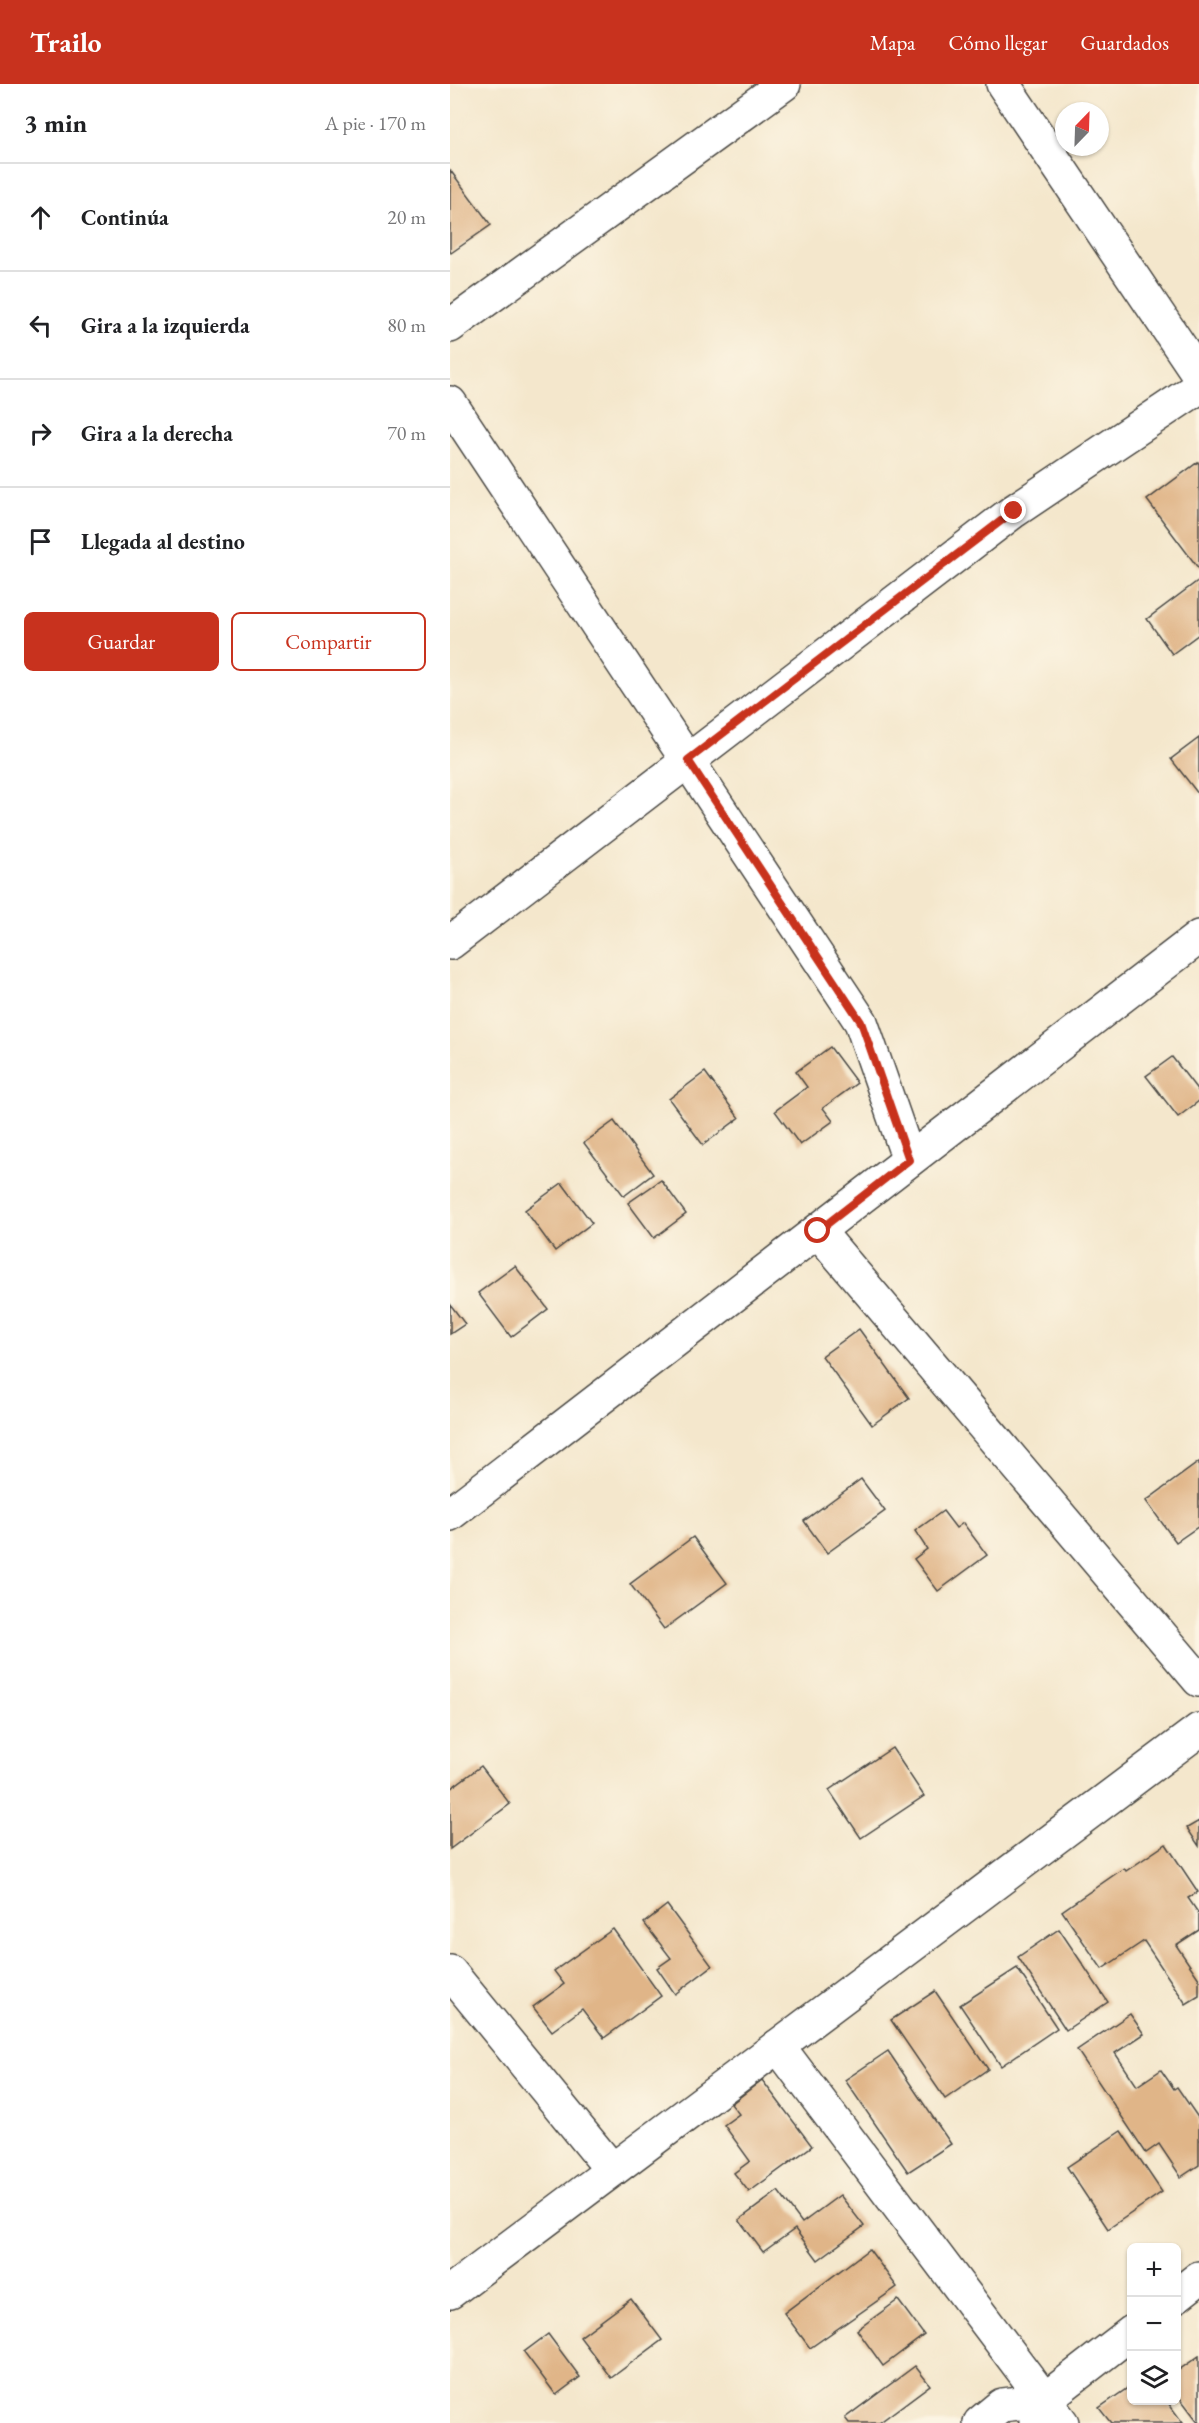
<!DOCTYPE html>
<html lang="es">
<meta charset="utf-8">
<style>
:root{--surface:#fff;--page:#f2f2f2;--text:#202124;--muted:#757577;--line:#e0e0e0;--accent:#c8321e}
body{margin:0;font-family:"EB Garamond",serif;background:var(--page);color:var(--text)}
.controls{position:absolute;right:18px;bottom:18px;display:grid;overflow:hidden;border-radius:9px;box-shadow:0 2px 4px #0004}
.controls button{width:54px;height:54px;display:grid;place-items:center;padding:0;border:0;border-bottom:2px solid var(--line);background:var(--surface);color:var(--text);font:30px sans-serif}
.compass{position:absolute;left:605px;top:18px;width:54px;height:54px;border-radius:50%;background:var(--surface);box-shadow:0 2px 4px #0004;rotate:23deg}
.stop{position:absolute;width:18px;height:18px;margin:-14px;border:4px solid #c8321e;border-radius:50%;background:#fff}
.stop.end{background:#c8321e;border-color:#fff;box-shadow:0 2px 6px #0008}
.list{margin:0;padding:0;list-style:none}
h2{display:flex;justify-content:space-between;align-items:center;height:78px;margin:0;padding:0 24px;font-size:26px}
h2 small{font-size:20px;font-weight:400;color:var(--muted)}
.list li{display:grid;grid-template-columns:39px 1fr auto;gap:18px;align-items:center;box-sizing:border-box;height:108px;padding:0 24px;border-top:2px solid var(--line)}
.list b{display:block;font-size:22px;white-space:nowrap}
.list em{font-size:20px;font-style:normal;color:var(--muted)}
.actions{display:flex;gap:12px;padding:18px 24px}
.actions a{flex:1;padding:14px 0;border:2px solid var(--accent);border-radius:9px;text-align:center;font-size:21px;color:var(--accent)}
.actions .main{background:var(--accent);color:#fff}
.icon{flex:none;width:33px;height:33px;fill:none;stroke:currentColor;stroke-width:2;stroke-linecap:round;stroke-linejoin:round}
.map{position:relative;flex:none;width:749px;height:2339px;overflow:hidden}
header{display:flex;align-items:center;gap:36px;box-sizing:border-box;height:84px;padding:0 30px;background:var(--accent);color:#fff}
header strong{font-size:28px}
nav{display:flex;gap:33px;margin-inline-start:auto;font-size:21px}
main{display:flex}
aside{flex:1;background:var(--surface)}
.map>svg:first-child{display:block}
</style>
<header>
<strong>Trailo</strong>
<nav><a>Mapa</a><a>Cómo llegar</a><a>Guardados</a></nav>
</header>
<main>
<aside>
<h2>3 min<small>A pie · 170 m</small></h2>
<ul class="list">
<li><svg class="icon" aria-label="ahead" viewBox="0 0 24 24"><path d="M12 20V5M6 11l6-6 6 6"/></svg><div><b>Continúa</b></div><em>20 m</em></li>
<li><svg class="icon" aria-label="left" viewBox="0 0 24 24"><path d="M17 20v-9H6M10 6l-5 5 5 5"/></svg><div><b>Gira a la izquierda</b></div><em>80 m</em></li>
<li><svg class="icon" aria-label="right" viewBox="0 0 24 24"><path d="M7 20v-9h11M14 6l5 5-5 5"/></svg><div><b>Gira a la derecha</b></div><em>70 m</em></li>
<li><svg class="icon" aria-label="arrive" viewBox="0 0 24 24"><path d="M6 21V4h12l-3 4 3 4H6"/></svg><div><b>Llegada al destino</b></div></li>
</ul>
<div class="actions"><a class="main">Guardar</a><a>Compartir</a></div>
</aside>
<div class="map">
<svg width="749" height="2339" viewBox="0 0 749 2339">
<rect width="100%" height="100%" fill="#fcf5e5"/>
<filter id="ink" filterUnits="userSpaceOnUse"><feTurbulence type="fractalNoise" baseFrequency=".0167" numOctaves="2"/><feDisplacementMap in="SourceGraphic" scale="12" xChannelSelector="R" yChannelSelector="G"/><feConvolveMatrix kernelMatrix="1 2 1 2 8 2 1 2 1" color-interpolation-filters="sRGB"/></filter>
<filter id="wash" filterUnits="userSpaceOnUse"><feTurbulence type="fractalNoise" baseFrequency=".008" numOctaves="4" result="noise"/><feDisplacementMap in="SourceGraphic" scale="24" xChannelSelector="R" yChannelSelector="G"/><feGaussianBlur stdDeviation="1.35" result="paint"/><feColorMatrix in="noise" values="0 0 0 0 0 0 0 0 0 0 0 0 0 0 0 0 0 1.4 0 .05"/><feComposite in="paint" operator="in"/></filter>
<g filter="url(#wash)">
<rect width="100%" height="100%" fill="#f4e7cc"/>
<g id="blocks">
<g fill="#e0b588">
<path d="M0 86 41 141 1 169 0 167Z"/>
<path d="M748 378 749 380V485L697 416Z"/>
<path d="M749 496V550L722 570 697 535Z"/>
<path d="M749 654V711L721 675Z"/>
<path d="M380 963 407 999 373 1024 383 1037 350 1061 325 1027 357 1003 346 988Z"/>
<path d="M722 973 749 1008V1017L728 1033 696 992Z"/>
<path d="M255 988 289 1034 253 1061 219 1015Z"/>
<path d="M164 1037 203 1090 174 1112 134 1059Z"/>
<path d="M211 1096 236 1130 204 1154 178 1119Z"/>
<path d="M112 1099 142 1139 105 1167 75 1126Z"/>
<path d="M65 1182 98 1225 61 1253 28 1209Z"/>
<path d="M0 1220 15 1240 0 1250Z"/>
<path d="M409 1245 459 1314 422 1341 372 1272Z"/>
<path d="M749 1378V1442L726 1458 696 1417Z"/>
<path d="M411 1395 435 1427 377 1469 354 1437Z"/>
<path d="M493 1427 506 1444 513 1439 537 1471 488 1507 464 1475 477 1465 465 1447Z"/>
<path d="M243 1453 277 1499 214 1545 180 1500Z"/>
<path d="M442 1664 474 1712 411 1754 379 1706Z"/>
<path d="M31 1682 60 1720 0 1765V1705Z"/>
<path d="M749 1737V1762L737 1744Z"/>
<path d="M716 1760 748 1808 738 1814 749 1830V1846L726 1861 749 1895V1912L736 1920 694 1857 652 1885 612 1827 674 1784 676 1787Z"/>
<path d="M217 1821 262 1882 225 1910 207 1884 221 1874 194 1839Z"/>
<path d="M163 1845 211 1912 154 1954 132 1925 102 1947 83 1923 114 1900 104 1887Z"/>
<path d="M609 1845 658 1918 616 1946 568 1873Z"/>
<path d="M567 1884 607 1944 551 1982 510 1921Z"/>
<path d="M485 1907 538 1985 495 2015 441 1936Z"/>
<path d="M680 1930 694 1950 665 1969 687 2002 711 1986 724 2005 727 2003 749 2035V2081L731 2093 709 2060 696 2069 627 1966Z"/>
<path d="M438 1967 501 2060 458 2088 395 1996Z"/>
<path d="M312 1996 362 2062 299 2108 284 2089 300 2077 274 2041 289 2030 281 2020Z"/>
<path d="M671 2047 712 2108 658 2145 617 2083Z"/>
<path d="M328 2107 352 2139 390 2111 414 2142 368 2176 345 2145 313 2168 289 2136Z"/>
<path d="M419 2165 447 2203 360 2264 334 2229Z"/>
<path d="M181 2215 212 2256 161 2294 130 2253Z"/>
<path d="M448 2216 474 2251 433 2282 407 2246Z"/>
<path d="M98 2250 130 2293 106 2311 74 2268Z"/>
<path d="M749 2272V2339L726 2309V2288Z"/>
<path d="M465 2282 480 2301 429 2339H399L395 2334Z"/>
<path d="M682 2301V2316H716L733 2339H661L649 2324Z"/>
</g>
</g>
</g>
<g filter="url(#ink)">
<use href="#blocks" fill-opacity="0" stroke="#494743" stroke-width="1.5"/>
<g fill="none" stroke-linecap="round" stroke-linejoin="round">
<g stroke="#494743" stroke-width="36">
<g id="street">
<path d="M553 0 749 291"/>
<path d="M0 242 334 0"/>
<path d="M0 319 411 938 459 1076"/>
<path d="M0 859 564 427 749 303"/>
<path d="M368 1147 749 1596"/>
<path d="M0 1430 749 853"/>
<path d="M0 1888 162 2086"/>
<path d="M328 1962 612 2339"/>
<path d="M0 2208 749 1646"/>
<path d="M726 2212 749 2194"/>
<path d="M586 2337 594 2316 682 2248"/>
<path d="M530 2339 552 2321 594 2316"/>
</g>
</g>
<use href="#street" stroke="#fff" stroke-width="33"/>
</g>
</g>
<g fill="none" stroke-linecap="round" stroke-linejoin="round" filter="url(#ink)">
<path stroke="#c8321e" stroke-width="8" d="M368 1147 459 1076 411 938 238 676 564 427"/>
</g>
</svg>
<div class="controls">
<button>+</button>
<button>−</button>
<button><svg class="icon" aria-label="layers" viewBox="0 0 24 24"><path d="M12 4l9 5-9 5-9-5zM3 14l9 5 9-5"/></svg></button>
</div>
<svg class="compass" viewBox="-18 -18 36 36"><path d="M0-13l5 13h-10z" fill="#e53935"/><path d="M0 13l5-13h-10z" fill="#757577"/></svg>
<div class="stop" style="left:368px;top:1147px"></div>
<div class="stop end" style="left:564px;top:427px"></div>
</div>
</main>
